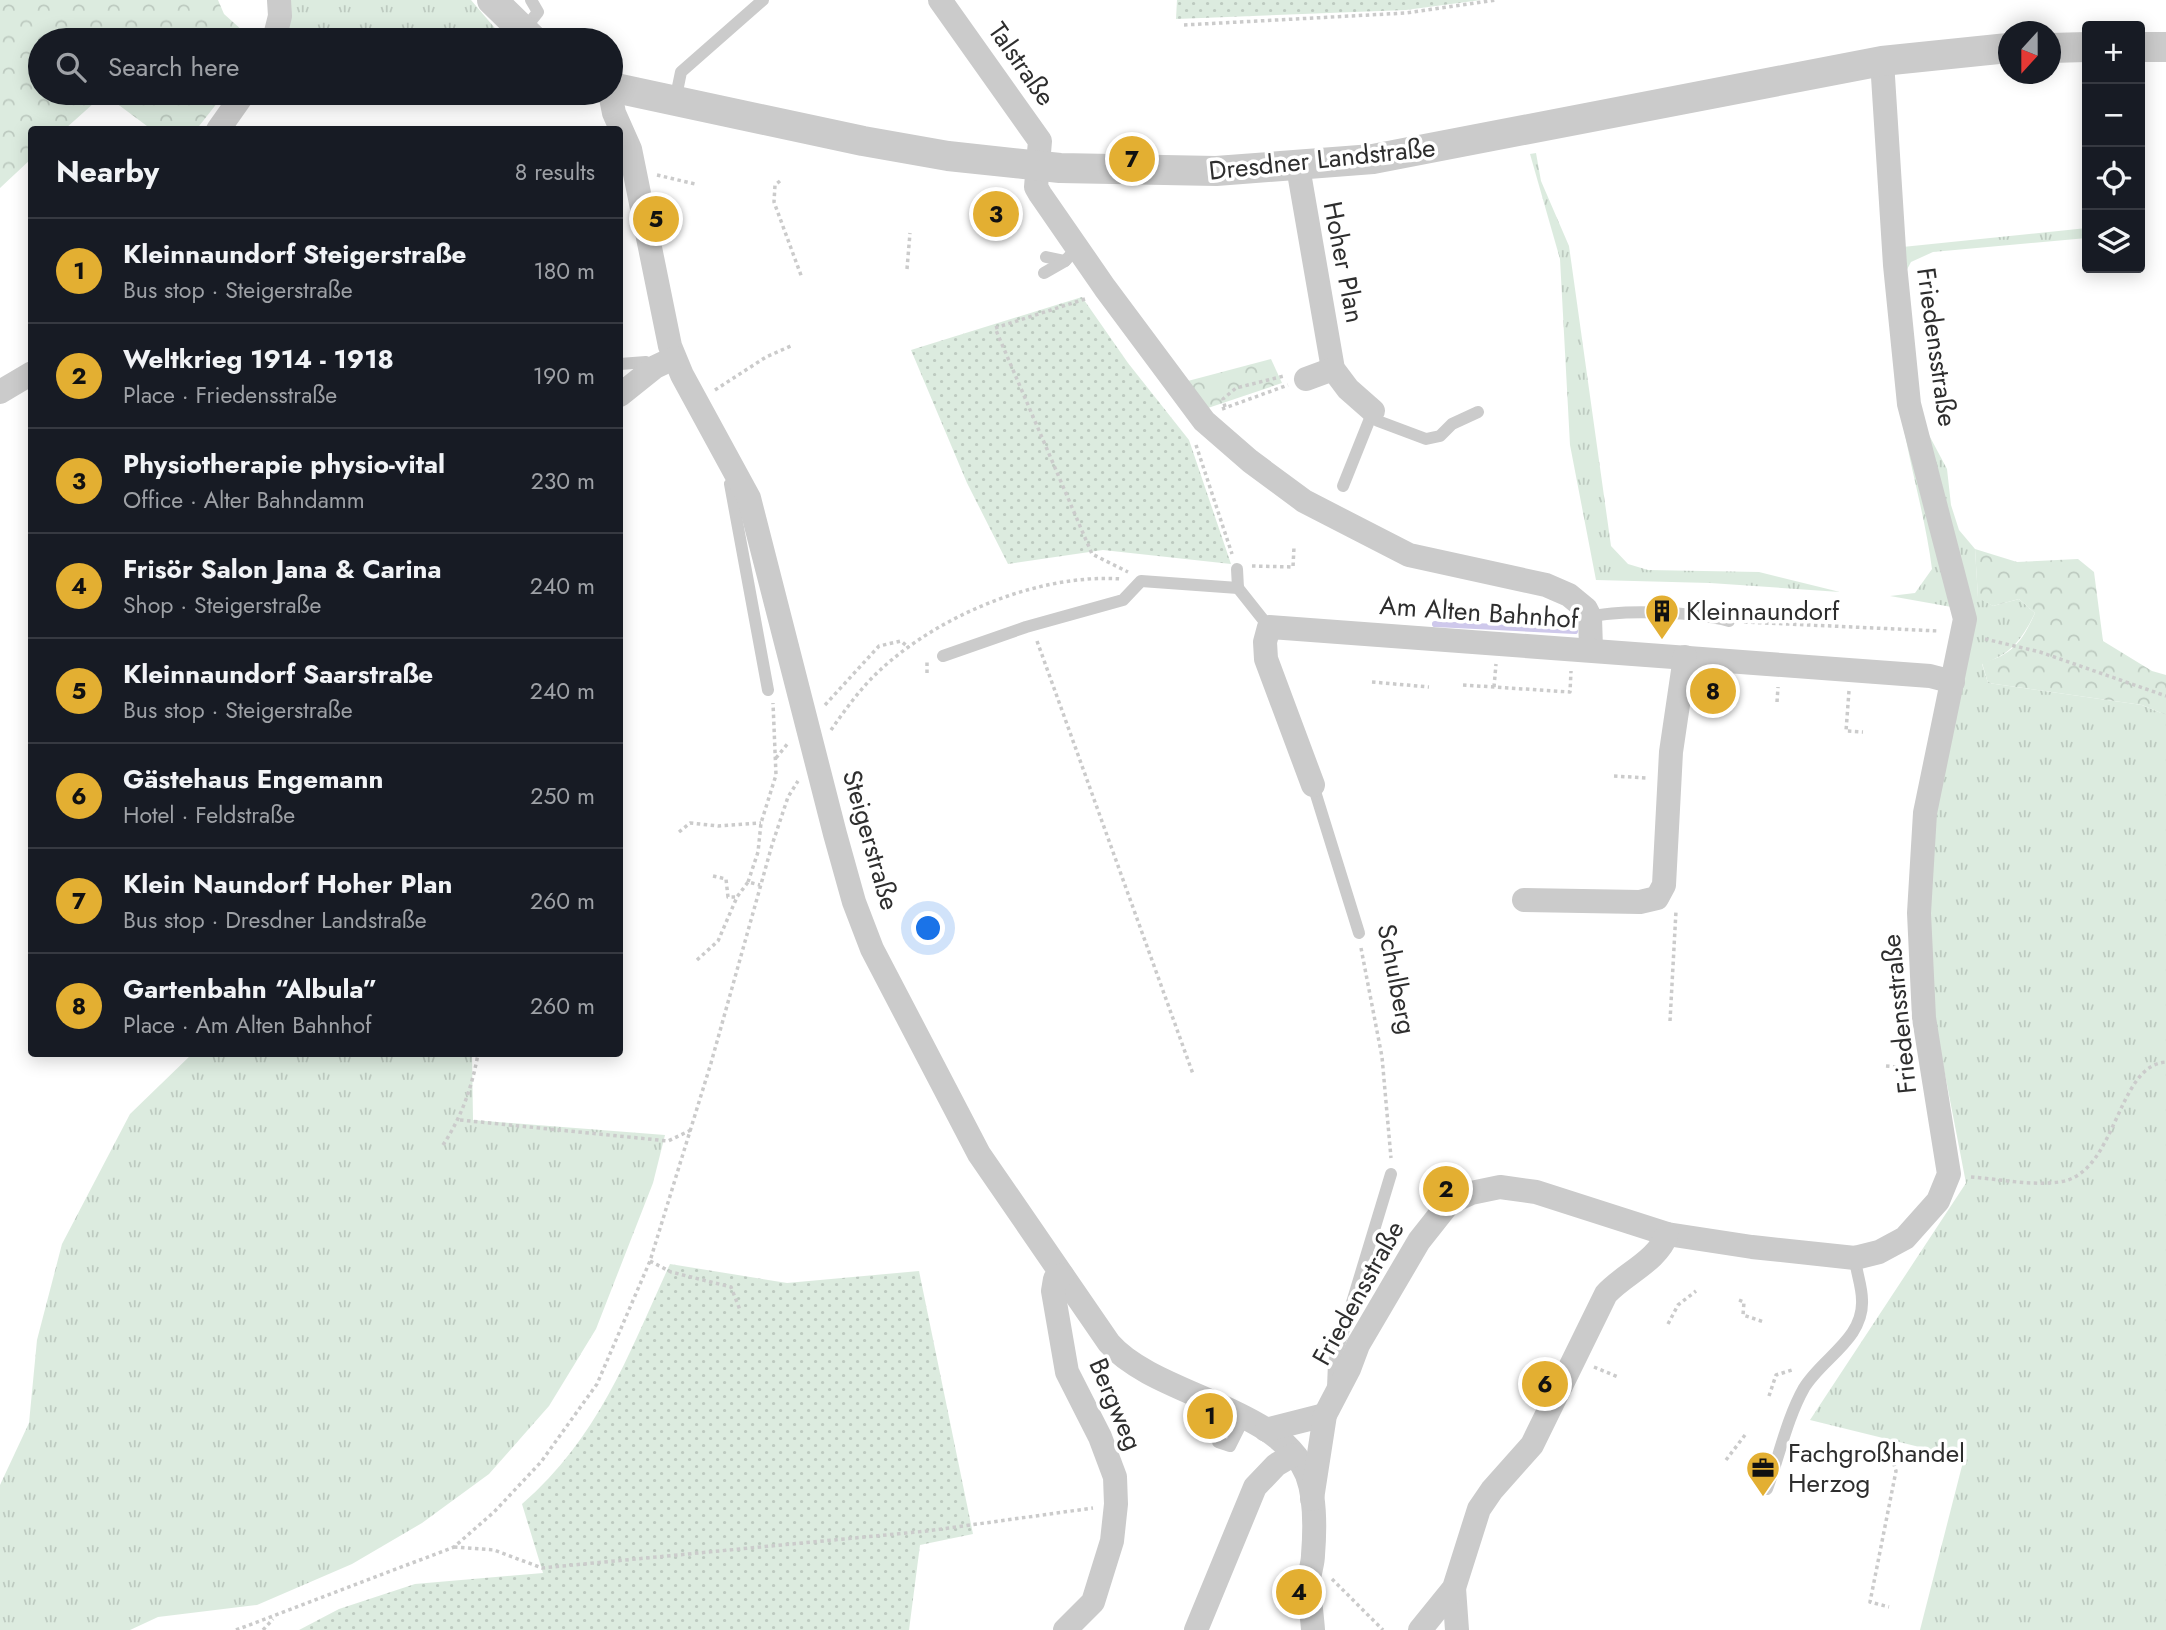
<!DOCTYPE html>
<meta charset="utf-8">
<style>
:root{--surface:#171b24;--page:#242831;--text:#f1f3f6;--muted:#9ea1a6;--line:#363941;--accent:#e3af32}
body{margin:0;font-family:Jost,sans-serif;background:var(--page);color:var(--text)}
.controls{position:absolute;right:21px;top:21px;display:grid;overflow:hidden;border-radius:7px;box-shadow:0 4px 18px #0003}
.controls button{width:63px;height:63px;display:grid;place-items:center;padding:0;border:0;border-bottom:2px solid var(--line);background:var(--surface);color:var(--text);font:35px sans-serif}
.compass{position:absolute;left:1998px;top:21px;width:63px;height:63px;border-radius:50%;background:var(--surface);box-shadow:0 4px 18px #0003;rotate:201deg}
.you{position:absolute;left:929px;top:929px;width:24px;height:24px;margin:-18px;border:5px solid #fff;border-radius:50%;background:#1a73e8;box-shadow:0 0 0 10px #1a73e833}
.badge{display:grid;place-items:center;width:46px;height:46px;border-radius:50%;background:var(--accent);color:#111;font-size:23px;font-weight:700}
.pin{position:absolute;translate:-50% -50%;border:4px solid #fff;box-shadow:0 2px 7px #0006}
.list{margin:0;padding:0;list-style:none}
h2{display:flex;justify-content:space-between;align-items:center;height:91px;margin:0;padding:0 28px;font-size:30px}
h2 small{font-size:23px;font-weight:400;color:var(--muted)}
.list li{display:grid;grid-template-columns:46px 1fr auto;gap:21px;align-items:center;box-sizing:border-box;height:105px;padding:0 28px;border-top:2px solid var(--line)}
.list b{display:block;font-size:26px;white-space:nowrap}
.list p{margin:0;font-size:23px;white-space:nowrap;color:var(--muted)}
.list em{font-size:23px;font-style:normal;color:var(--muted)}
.icon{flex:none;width:38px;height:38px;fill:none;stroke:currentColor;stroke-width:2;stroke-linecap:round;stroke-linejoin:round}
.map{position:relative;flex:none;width:2166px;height:1630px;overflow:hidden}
.search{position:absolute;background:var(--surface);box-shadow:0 4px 18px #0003;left:28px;top:28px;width:595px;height:77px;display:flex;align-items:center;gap:18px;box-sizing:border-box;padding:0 24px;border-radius:38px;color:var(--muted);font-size:26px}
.panel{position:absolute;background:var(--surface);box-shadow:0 4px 18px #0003;left:28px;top:126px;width:595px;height:931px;border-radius:7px}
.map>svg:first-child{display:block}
</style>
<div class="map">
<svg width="2166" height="1630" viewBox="0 0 2166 1630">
<defs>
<pattern id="grass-tufts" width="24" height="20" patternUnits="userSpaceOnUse" patternTransform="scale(1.75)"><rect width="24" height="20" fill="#dcebdf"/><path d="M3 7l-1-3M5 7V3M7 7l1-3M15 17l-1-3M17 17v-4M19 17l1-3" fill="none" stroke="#bdcac0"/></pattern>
<pattern id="forest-crowns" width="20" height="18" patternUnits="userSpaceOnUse" patternTransform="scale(1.75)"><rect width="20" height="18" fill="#dcebdf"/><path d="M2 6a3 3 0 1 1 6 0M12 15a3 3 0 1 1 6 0" fill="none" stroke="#bdcac0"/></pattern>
<pattern id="garden-dots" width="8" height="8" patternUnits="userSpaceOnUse" patternTransform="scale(1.75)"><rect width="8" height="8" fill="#dcebdf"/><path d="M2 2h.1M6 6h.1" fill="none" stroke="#bdcac0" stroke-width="1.8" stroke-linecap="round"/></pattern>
</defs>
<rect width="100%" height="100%" fill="#fff"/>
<g fill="url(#grass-tufts)">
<path d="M289 0H471L505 40H289L286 33Z"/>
<path d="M1536 153 1541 181 1569 246 1611 546 1628 564 1648 570 1759 572 1840 592 1710 583 1596 580 1570 445 1560 259 1530 154Z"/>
<path d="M2087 228V238L1933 252 1911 262 1904 275 1921 420 1947 469 1951 505 1959 530 1975 549 1978 597 1993 606 2019 599 2035 613C2022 640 2010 655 1982 664L1988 683 2142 705 2166 715V1630H1920L1964 1458 1810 1420 1966 1183 1927 981 1930 833 1974 611 1890 596 1915 593 1932 569C1925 514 1908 461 1900 405 1893 353 1889 301 1883 249Z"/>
<path d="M192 1054H472L473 1120 665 1135 653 1183 596 1329 549 1406 489 1474 422 1523 352 1564 257 1605 158 1617 130 1630H0V1485L29 1423 37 1340 62 1244 130 1114Z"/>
</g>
<g fill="url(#forest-crowns)">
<path d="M0 0H218L224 14 253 40H40V93H225L196 130 151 129 104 94 65 129 32 130 31 159 0 188Z"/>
<path d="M1271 359 1282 383 1205 409 1184 382Z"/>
<path d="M1975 549 2017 562 2078 559 2094 572 2103 641 2152 671 2166 675V715L2142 705 1988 683 1982 663C2012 655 2022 642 2035 613L2019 599 1993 606 1978 598Z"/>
</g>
<g fill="url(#garden-dots)">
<path d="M1177 0H1481L1406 10 1176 19Z"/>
<path d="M1082 297 1128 363 1189 440 1231 564 1103 550 1008 564 967 483 911 350Z"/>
<path d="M670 1264 787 1283 919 1271 973 1534 920 1545 909 1630H299L339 1609 415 1584 543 1573 522 1504C600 1436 628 1355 670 1264Z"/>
</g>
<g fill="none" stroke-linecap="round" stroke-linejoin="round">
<path stroke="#cec8eb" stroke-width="6" d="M1435 624 1575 631"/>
<g stroke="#cbcbcb" stroke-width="3.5" stroke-dasharray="3.5 3.5" stroke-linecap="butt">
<path d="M1184 25 1406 13 1496 0"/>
<path d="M657 175 695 184"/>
<path d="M780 181 775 185 774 202 802 278"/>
<path d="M983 225 1004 226 1022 208"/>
<path d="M907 269 910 233"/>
<path d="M1085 299 995 328 1092 554 1128 572"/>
<path d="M715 390 766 357 793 345"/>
<path d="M1225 407 1223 399 1236 388 1284 376"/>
<path d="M1222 409 1288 385"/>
<path d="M1196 445 1232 554"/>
<path d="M1252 566 1293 567 1294 547"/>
<path d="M1744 622 1939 631"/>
<path d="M1985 639 2040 652 2166 696"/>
<path d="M1037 641 1193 1074"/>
<path d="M927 673V661"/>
<path d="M1372 682 1429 687"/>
<path d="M1463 685 1570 692 1571 671"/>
<path d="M1494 687 1496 664"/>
<path d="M1849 691 1846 731 1863 732"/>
<path d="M1777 702 1778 687"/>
<path d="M1702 704 1732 706"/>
<path d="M825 705 879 646 901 641 909 648"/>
<path d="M831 730C845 710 860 689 878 672 937 616 1039 573 1121 579"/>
<path d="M776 758 789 742"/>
<path d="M1614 776 1647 778"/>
<path d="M679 832 690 823 718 826 761 823"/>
<path d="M713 876 726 879 728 897H736"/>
<path d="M748 882 758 852 761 823 776 775 773 703"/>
<path d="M1361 948 1382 1057 1391 1158"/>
<path d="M697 960 718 941 737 897 748 882 760 885"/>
<path d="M1670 1021 1676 911"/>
<path d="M1886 1066 1908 1068"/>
<path d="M460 1120 668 1141 691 1130"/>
<path d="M443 1145C462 1116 472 1087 478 1054"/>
<path d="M1971 1177C1999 1179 2031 1186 2059 1182 2117 1175 2116 1065 2166 1062"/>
<path d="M650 1261 671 1272 731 1287 740 1310"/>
<path d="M1739 1300 1744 1302 1743 1315 1764 1322"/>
<path d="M1668 1324 1678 1305 1696 1291"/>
<path d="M1594 1367 1618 1377"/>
<path d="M1769 1396 1776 1375 1792 1370"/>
<path d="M1726 1460 1745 1435"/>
<path d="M1888 1460 1893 1461 1896 1471 1870 1602 1889 1607"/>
<path d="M454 1547 494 1550 542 1568 927 1531 1093 1508"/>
<path d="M1332 1579 1383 1630"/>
<path d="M236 1630 454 1547 494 1512 541 1462 597 1384 650 1261 711 1063 772 845 788 797 798 781"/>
<path d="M263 1630 273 1619"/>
</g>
<g stroke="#cbcbcb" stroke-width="12">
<path d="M523 31 538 12 531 0"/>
<path d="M675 101 681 72 763 0"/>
<path d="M1046 257 1065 261"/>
<path d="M1044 273 1065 261 1077 248"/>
<path d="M620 364 646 362 654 367"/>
<path d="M736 479 730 484 768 690"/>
<path d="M1343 486 1373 411 1378 421 1426 439 1440 436 1452 424 1478 412"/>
<path d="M1237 569 1238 588"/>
<path d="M1238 588 1269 627"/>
<path d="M1590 617C1622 609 1696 612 1729 621"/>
<path d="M943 656 1026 627 1123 600 1141 581 1238 588"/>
<path d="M1313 785 1359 933"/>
<path d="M1333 1388 1334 1362 1391 1174"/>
<path d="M1218 1442 1230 1446 1244 1418"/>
<path d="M1767 1489C1779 1457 1787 1418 1804 1388 1822 1358 1864 1339 1862 1300 1862 1286 1856 1272 1855 1258"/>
</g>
<g stroke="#cbcbcb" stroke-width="24">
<path d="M940 0 1040 141 1036 187 1040 194 1105 288 1204 421 1250 461 1304 501 1409 555 1546 585 1569 595 1586 609 1590 617 1591 649"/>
<path d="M274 40 280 16 279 0"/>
<path d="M610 93 614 113 630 149 670 346 682 375 749 498 835 834 854 902 872 949 979 1154 1109 1343C1155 1396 1279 1406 1307 1475 1316 1499 1315 1530 1313 1555 1313 1564 1309 1573 1309 1582 1309 1598 1312 1614 1313 1630"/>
<path d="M218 130 244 93"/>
<path d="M1298 167 1333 369 1348 389 1373 411"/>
<path d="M1306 379 1333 369"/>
<path d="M0 392 32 373"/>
<path d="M620 395 655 367 674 358"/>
<path d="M1313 785 1266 659 1265 642 1269 627 1930 676 1953 682"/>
<path d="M1524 900 1640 902 1657 898 1664 885 1671 752 1685 657"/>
<path d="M1062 1275 1055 1279 1053 1291 1067 1372 1100 1437 1115 1477 1116 1504 1112 1541 1093 1602 1065 1630"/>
<path d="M1266 1430 1325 1415"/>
<path d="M1312 1499 1325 1415 1349 1369 1358 1345 1419 1241 1449 1203 1471 1193 1500 1187 1536 1192 1667 1234 1752 1247 1855 1258 1879 1252 1905 1238 1938 1201 1949 1174 1924 1018 1919 913 1925 813 1965 619 1909 404 1895 265 1882 61"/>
<path d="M1454 1588 1457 1630"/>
<path d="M1196 1630 1255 1487 1276 1465 1293 1455"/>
<path d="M1420 1630 1454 1588 1479 1509 1492 1490 1532 1445 1606 1294C1624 1274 1658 1261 1667 1234"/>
</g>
<g stroke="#cbcbcb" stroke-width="30">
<path d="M492 0 533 40"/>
<path d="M2140 47H2166"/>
<path d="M2050 48 2087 47"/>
<path d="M611 87 863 141 948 156 1060 168 1216 171 1373 159 1882 61 2008 48"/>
</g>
</g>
<defs>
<g id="building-pin" transform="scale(1.75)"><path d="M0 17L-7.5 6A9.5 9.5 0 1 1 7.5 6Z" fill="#e3af32" stroke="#fff"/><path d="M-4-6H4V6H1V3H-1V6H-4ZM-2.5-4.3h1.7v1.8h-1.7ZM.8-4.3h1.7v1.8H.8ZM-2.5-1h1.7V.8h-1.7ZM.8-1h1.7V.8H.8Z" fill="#111"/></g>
<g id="office-pin" transform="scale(1.75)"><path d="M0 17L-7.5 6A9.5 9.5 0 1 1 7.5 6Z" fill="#e3af32" stroke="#fff"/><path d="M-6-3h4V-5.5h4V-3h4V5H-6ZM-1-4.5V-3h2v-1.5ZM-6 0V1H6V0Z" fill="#111"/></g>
</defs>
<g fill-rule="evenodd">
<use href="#building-pin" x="1662" y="611"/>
<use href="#office-pin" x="1763" y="1468"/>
</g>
<g text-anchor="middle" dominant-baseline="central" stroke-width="7" stroke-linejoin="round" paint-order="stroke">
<g font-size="26" fill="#2e2e2e" stroke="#fff">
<text transform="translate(1022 64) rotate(55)">Talstraße</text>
<text transform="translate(1322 159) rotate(-6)">Dresdner Landstraße</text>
<text transform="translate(1344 262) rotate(79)">Hoher Plan</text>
<text transform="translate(1937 347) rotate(82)">Friedensstraße</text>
<text transform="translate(1479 612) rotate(4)">Am Alten Bahnhof</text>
<text transform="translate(871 840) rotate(74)">Steigerstraße</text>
<text transform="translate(1397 979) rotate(79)">Schulberg</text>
<text transform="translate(1899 1014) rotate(-96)">Friedensstraße</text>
<text transform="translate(1358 1293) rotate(-61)">Friedensstraße</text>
<text transform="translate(1116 1404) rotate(67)">Bergweg</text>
</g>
<g font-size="26" fill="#2e2e2e" stroke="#fff" text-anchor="start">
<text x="1686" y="611">Kleinnaundorf</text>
<text x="1788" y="1453">Fachgroßhandel<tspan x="1788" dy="30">Herzog</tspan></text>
</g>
</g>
</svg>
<div class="controls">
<button>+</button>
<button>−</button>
<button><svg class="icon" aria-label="locate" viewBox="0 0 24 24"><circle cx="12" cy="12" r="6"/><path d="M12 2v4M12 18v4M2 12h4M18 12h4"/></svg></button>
<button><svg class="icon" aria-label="layers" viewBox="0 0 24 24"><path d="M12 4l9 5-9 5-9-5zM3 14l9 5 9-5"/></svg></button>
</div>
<svg class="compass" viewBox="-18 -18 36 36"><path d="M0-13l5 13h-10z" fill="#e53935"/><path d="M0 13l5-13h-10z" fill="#9ea1a6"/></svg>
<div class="you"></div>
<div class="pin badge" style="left:1210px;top:1416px">1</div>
<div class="pin badge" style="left:1446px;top:1189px">2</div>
<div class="pin badge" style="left:996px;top:214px">3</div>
<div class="pin badge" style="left:1299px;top:1592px">4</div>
<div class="pin badge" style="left:656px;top:219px">5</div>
<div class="pin badge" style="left:1545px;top:1384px">6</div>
<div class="pin badge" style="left:1132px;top:159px">7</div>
<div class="pin badge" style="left:1713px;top:691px">8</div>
<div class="search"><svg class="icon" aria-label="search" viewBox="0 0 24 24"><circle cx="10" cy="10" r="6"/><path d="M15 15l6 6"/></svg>Search here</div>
<section class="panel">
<h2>Nearby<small>8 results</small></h2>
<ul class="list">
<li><span class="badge">1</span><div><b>Kleinnaundorf Steigerstraße</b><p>Bus stop · Steigerstraße</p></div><em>180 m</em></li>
<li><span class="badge">2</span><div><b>Weltkrieg 1914 - 1918</b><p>Place · Friedensstraße</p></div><em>190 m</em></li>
<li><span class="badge">3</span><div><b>Physiotherapie physio-vital</b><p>Office · Alter Bahndamm</p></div><em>230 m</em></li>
<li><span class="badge">4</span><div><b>Frisör Salon Jana &amp; Carina</b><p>Shop · Steigerstraße</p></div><em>240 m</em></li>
<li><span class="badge">5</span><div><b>Kleinnaundorf Saarstraße</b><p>Bus stop · Steigerstraße</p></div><em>240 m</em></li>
<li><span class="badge">6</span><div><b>Gästehaus Engemann</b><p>Hotel · Feldstraße</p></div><em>250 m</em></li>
<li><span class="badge">7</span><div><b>Klein Naundorf Hoher Plan</b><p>Bus stop · Dresdner Landstraße</p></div><em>260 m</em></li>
<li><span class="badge">8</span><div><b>Gartenbahn “Albula”</b><p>Place · Am Alten Bahnhof</p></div><em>260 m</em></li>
</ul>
</section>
</div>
